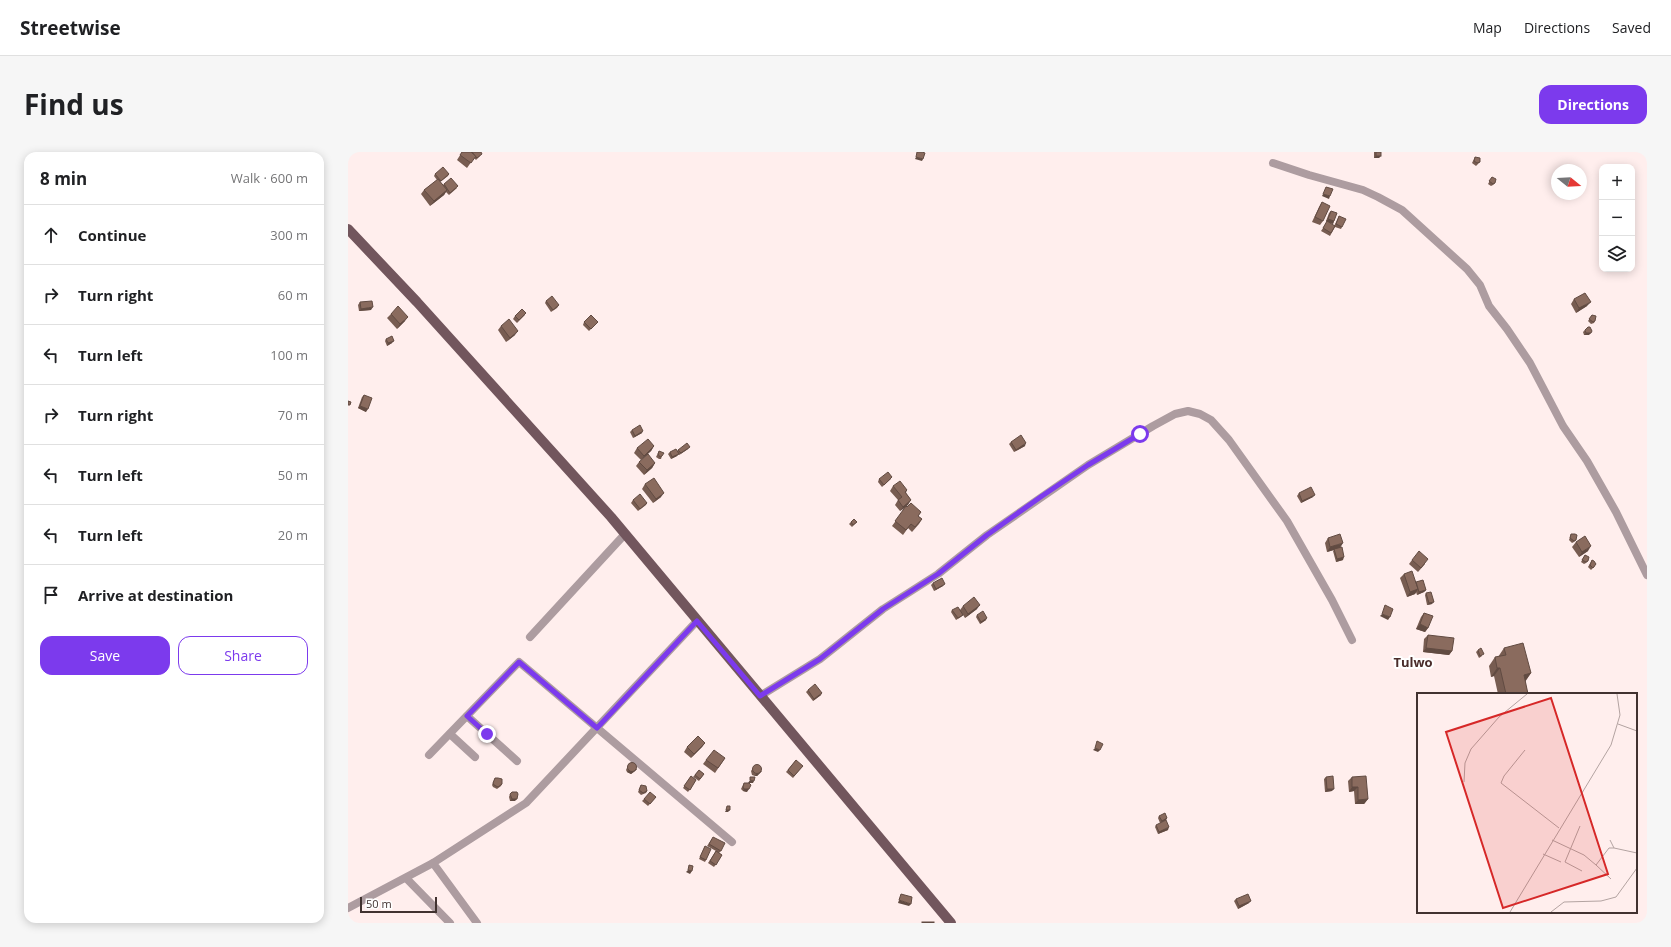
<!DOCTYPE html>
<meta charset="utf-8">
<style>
:root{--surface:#fff;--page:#f6f6f6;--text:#202124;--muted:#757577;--line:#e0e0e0;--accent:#7c3aed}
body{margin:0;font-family:"Open Sans",sans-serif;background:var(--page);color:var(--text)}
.controls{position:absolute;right:12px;top:12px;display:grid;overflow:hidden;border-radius:8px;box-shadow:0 2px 10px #0003}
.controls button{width:36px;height:36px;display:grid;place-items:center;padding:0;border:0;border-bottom:1px solid var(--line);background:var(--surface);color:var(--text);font:20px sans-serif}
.compass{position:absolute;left:1203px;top:12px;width:36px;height:36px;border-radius:50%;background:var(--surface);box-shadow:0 2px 10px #0003;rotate:108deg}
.scale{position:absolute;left:12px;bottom:10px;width:77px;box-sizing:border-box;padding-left:4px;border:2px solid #413230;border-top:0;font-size:11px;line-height:14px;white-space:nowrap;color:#413230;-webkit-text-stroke:3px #fff;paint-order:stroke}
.stop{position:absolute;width:12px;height:12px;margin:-9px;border:3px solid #7c3aed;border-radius:50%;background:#fff}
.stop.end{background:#7c3aed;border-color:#fff;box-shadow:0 1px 4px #0008}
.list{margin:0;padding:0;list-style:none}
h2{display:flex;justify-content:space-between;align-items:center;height:52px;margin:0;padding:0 16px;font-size:17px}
h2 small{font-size:13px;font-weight:400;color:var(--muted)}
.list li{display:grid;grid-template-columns:26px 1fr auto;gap:12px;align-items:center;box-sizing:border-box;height:60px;padding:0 16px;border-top:1px solid var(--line)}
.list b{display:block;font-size:15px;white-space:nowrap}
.list em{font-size:13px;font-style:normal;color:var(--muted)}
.actions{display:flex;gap:8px;padding:12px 16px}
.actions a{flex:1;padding:9px 0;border:1px solid var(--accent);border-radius:12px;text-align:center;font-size:14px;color:var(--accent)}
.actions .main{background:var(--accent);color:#fff}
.icon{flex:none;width:22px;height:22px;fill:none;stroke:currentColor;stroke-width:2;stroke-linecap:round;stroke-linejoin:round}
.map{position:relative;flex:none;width:1299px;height:771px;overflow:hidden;border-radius:12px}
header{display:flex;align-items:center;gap:24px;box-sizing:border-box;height:56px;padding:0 20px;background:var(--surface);border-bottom:1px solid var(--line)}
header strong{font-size:19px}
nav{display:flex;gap:22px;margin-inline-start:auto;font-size:14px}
.intro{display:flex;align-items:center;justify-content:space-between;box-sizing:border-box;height:96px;padding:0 24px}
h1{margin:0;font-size:28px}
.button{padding:10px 18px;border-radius:12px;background:var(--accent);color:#fff;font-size:14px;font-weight:700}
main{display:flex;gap:24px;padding:0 24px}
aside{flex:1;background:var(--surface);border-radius:12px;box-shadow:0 2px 10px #0003}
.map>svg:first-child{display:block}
</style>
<header>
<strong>Streetwise</strong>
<nav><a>Map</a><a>Directions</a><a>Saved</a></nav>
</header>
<div class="intro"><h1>Find us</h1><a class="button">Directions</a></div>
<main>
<aside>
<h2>8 min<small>Walk · 600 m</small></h2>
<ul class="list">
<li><svg class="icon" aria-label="ahead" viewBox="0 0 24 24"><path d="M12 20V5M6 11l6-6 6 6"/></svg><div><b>Continue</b></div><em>300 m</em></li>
<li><svg class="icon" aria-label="right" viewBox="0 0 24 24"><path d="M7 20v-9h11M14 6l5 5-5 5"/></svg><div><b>Turn right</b></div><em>60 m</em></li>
<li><svg class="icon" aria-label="left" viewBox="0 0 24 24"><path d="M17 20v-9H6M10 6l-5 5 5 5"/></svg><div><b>Turn left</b></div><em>100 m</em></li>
<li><svg class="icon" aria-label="right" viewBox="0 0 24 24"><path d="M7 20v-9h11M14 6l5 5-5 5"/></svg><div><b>Turn right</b></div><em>70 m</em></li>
<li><svg class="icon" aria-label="left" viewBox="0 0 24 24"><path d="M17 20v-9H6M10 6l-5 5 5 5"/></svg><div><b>Turn left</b></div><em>50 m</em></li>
<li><svg class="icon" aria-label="left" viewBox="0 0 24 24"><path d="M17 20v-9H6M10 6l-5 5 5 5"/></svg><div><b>Turn left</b></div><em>20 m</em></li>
<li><svg class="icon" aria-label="arrive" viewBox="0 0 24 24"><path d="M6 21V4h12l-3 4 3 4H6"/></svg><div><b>Arrive at destination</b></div></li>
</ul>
<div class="actions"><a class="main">Save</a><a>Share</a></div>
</aside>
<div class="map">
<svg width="1299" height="771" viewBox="0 0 1299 771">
<rect width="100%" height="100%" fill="#ffeeed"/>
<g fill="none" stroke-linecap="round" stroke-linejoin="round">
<g stroke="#ad9ca0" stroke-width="8">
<path d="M925 11 961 23 1015 38 1030 45 1054 58 1119 117 1132 133 1141 154 1159 177 1182 211 1215 274 1239 309 1268 360 1299 423"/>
<path d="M182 485 277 382"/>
<path d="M412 544 472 507 535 457 590 422 639 383 740 313 805 274 827 262 840 259 852 262 863 268 881 288 939 369 984 448 1004 488"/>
<path d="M119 564 169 609"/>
<path d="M102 582 127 605"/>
<path d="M81 603 171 510 384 690"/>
<path d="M58 726 102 771"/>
<path d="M0 756 85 711"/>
<path d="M129 771 85 711 178 651 349 469"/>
</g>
<path stroke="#72565d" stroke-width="10" d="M0 77 69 150 263 365 603 771"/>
</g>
<g fill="#775c51">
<path d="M114 0H133L132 4 128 8 126 6 119 16 109 8Z"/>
<path d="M1026 0H1033L1031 6H1026Z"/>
<path d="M1127 5 1132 10 1128 14 1124 11Z"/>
<path d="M87 22H101L100 24 92 30 95 33 96 32 109 36 101 43 98 40 96 43 82 54 73 42 76 38 89 28 86 24Z"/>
<path d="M1144 25 1147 31 1145 33 1143 34 1140 32Z"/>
<path d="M974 50 975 69 972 73 964 70 971 55Z"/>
<path d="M983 59 986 69 985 72 981 70 986 74 991 64 994 75 993 77 987 75 982 84 973 79 979 70 978 69 981 61Z"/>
<path d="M1226 147 1239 154 1228 161 1223 152Z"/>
<path d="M198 149 211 153 209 156 203 160 197 151Z"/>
<path d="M12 150 23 158 11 159 10 153Z"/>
<path d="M43 162 57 169 49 177 39 166Z"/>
<path d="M177 163 169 171 165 167 167 164Z"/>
<path d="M1244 163 1247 169 1246 171 1243 172 1240 169Z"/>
<path d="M236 170H250L241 179 235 173Z"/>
<path d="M153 174 167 183 158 190 150 178Z"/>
<path d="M1237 178 1241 183H1236L1235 180Z"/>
<path d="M38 187 44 191 39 194 37 189Z"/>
<path d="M16 243 18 260 10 256 14 245Z"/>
<path d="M284 278 294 281 285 286 282 280Z"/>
<path d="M663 290 677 294 666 300 661 292Z"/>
<path d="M306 294 303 299 293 308 286 301 289 296Z"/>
<path d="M340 297 331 303 330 302 329 304 323 307 320 302 322 300 329 299 330 298Z"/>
<path d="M311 299 314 304 313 307H311L308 305Z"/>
<path d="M291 310 307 311 304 316 296 323 288 314Z"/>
<path d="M531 327H543L534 335 530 330Z"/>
<path d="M297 332 313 345 305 351 294 337Z"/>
<path d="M545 334 559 338 558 341 563 348 558 354 559 355 573 360 570 364 574 367 571 372 564 380 560 376 555 383 544 374 558 355 552 359 547 353 550 348 542 339Z"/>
<path d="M951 341 965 345 953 351 949 344Z"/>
<path d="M285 348 299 351 298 353 290 359 283 351Z"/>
<path d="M503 370H509L504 375 501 372Z"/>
<path d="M1223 382 1228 388 1226 390 1224 391 1221 388Z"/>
<path d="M980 386 992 396 995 408 988 410 985 399 986 398 979 400 977 391Z"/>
<path d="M1228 390 1240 399 1231 405 1224 395Z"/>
<path d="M1237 403 1240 409 1238 411 1236 412 1233 410Z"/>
<path d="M1064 408 1077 412 1070 420 1061 412Z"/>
<path d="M1244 408 1247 414 1243 418 1240 415Z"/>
<path d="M1056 422 1078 438 1076 440 1069 443 1068 440 1067 442 1059 445 1052 426Z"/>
<path d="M585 431 595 434 586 439 583 433Z"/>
<path d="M1078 441 1084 452 1079 453 1077 443Z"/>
<path d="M615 454 629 457 617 466 615 463 613 465 608 468 603 460 604 458H612Z"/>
<path d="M1076 461 1080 476 1077 480 1068 477 1073 465Z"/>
<path d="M629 463 638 468 632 472 628 465Z"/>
<path d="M1080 483 1104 499 1101 503 1075 500 1076 487Z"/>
<path d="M1156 496 1183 521 1177 529 1180 542H1150L1146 524 1143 525 1141 514 1147 505H1150Z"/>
<path d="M1130 498 1134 504 1131 506 1128 500Z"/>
<path d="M460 538 473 543 465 549 458 540Z"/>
<path d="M357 591 354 595 343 606 336 600 339 595Z"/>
<path d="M377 606 367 621 355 612 358 608Z"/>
<path d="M448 608 453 616 445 626 438 620Z"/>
<path d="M281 611 289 617 287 619 283 622 279 620 278 618Z"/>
<path d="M405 616 414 619 409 624H407L404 623 403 619Z"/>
<path d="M351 618 356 622 351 629 345 625Z"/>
<path d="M343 624 348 628 340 640 335 636Z"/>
<path d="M978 625 984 639 977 640 976 627Z"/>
<path d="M1004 625 1020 647 1016 652H1007L1006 639 1001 640 1000 629Z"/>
<path d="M147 626 154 632 153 634 149 637 145 635 144 633Z"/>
<path d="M396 631 399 640 395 639 393 637Z"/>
<path d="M293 633 299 639 298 641 293 643 290 640Z"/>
<path d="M162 642 167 649H162L161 645Z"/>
<path d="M308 645 300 654 294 649 296 647Z"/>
<path d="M811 664 819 666 818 668 812 671 810 666Z"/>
<path d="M808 673 820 678 810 682 807 675Z"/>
<path d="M364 687 373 699 371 701 374 703 366 715 360 711 368 699 359 694Z"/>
<path d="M357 694 358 708 357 710 351 707Z"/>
<path d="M888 747 901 751 890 757 886 749Z"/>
</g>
<g fill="#614b42">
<path d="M1028 4H1033L1031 6H1026Z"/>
<path d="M568 5 575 7 574 9 567 7Z"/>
<path d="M99 38 96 43 82 54 86 49Z"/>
<path d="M975 42 982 44 981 47 974 44Z"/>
<path d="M980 67 986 69 985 72 978 69Z"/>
<path d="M1243 150 1239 154 1228 161 1231 156Z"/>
<path d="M25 155 23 158 11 159 13 157Z"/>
<path d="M60 165 57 169 49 177 52 172Z"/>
<path d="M170 179 167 183 158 190 162 186Z"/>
<path d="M1238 181H1243L1241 183H1236Z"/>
<path d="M46 189 44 191 39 194 40 191Z"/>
<path d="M12 254 20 257 18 260 10 256Z"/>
<path d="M295 279 294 281 285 286 287 284Z"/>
<path d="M678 291 677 294 666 300 668 298Z"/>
<path d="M306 294 303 299 293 308 296 304Z"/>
<path d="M342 295 340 297 331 303 333 301Z"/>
<path d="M331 302 329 304 323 307 324 305Z"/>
<path d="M307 311 304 316 296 323 299 318Z"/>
<path d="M316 341 313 345 305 351 308 347Z"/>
<path d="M967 343 965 345 953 351 954 349Z"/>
<path d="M563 348 560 353 552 359 555 355Z"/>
<path d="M995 391 992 396 979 400 982 395Z"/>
<path d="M1243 394 1240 399 1231 405 1234 400Z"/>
<path d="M996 405 995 408 988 410 989 407Z"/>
<path d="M597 432 595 434 586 439 588 437Z"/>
<path d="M1070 437 1067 442 1059 445 1062 440Z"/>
<path d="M1078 438 1076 440 1069 443 1071 440Z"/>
<path d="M1086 450 1084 452 1079 453 1081 451Z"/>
<path d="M632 453 629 457 617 466 620 462Z"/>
<path d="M1034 462 1042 465 1040 468 1032 464Z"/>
<path d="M639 466 638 468 632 472 633 470Z"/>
<path d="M1072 472 1080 476 1077 480 1068 477Z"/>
<path d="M1078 496 1104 499 1101 503 1075 500Z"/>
<path d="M1149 516H1152L1146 524 1143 525Z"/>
<path d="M1183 521 1177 530 1176 523Z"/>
<path d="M474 541 473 543 465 549 466 547Z"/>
<path d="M357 591 354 595 343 606 346 602Z"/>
<path d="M747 596 752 598 750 600 745 598Z"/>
<path d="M289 617 287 619 283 622 279 620 281 618Z"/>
<path d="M414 619 409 624H407L408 622Z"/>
<path d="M402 628 406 629 405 631H400Z"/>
<path d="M1004 635H1010L1006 639 1001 640Z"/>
<path d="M396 637H401L399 640 395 639Z"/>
<path d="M979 637H986L984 639 977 640Z"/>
<path d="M164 647H169L167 649H162Z"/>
<path d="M1020 647 1016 652H1007L1010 648Z"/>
<path d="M378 658H382L380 660H377Z"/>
<path d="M819 666 818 668 812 671 814 669Z"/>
<path d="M821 675 820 678 810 682 811 680Z"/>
<path d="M340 718 344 719 342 722 338 720Z"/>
<path d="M551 748 563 752 561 754 550 751Z"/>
<path d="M903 749 901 751 890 757 891 754Z"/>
</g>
<g fill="#8a6b5e" stroke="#614b42">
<path d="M114 0H123L128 4 123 11 112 3Z"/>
<path d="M124 0H133L134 2 129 6Z"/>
<path d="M569 0H574L577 1 575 7 568 5Z"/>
<rect x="1028" y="0" width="5" height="4"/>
<path d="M1127 5 1132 6V10L1129 11 1126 9Z"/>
<path d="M95 15 101 22 93 29 87 22Z"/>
<path d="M1144 25 1148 27 1147 31 1145 32 1141 29Z"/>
<path d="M103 26 110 34 102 41 96 32Z"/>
<path d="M90 27 99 38 86 49 76 38Z"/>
<path d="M978 35 985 37 982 44 975 42Z"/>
<path d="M974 50 982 54 975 69 967 65Z"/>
<path d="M983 59 989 61 986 69 980 67Z"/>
<path d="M991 64 998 67 994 75 988 72Z"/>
<path d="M979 69 987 74 983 81 975 76Z"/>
<path d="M1237 141 1243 150 1231 156 1226 147Z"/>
<path d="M204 144 211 153 205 158 198 149Z"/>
<path d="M24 149 25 155 13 157 12 150Z"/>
<path d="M50 154 60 165 52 172 43 162Z"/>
<path d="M174 157 178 161 171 168 167 164Z"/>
<path d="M243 163 250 170 243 177 236 170Z"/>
<path d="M1244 163 1248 164 1247 169 1245 170 1241 167Z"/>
<path d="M161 167 170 179 162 186 153 174Z"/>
<path d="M1240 175H1242L1244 179 1243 181H1238L1237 178Z"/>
<path d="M44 184 46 189 40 191 38 187Z"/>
<path d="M16 243 24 246 20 257 12 254Z"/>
<path d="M0 249 3 250 2 253H0Z"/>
<path d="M292 273 295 279 287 284 284 278Z"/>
<path d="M673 283 678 291 668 298 663 290Z"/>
<path d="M300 287 306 294 296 304 289 296Z"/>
<path d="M339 291 342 295 333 301 330 298Z"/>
<path d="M328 297 331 302 324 305 322 300Z"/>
<path d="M311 299 316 301 314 304 312 305 310 302Z"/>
<path d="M300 302 307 311 299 318 291 310Z"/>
<path d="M540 320 544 325 536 333 531 327Z"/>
<path d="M306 326 316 341 308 347 297 332Z"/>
<path d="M552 329 559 338 557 340 563 348 555 355 550 348 554 345 545 334Z"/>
<path d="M963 335 967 343 954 349 951 341Z"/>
<path d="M292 342 299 351 292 357 285 348Z"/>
<path d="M563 351 573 360 570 364 574 367 567 375 563 372 558 378 547 369 558 354 559 355Z"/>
<path d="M506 367 509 370 505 373 503 370Z"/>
<path d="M992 382 995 391 982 395 980 386Z"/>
<path d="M1223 382H1227L1229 383 1228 388 1226 389 1222 386Z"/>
<path d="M1237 384 1243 394 1234 400 1228 390Z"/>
<path d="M994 395 996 405 989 407 986 397Z"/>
<path d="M1071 399 1080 407 1073 416 1064 408Z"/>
<path d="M1237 403 1241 405 1240 409 1238 410 1234 408Z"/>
<path d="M1244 408 1246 409 1248 412 1245 416 1242 413Z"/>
<path d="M1064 419 1070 437 1062 440 1056 422Z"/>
<path d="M594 426 597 432 588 437 585 431Z"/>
<path d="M1075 428 1078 438 1071 440 1068 430Z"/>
<path d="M1083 440 1086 450 1081 451 1078 441Z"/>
<path d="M626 445 632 453 620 462 615 454Z"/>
<path d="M1037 453 1045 457 1042 465 1034 462Z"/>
<path d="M610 455 615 463 610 466 604 458Z"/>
<path d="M635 459 639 466 633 470 629 463Z"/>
<path d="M1076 461 1085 464 1080 476 1072 472Z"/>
<path d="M1080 483 1106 486 1104 499 1078 496Z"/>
<path d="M1175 491 1183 521 1176 523 1180 542H1158L1152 516H1149L1147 505 1158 503 1156 496Z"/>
<path d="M1133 496 1136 502 1132 504 1130 498Z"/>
<path d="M467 532 474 541 466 547 460 538Z"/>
<path d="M350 584 357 591 346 602 339 595Z"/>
<path d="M749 589 755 592 752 598 747 596Z"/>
<path d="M366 598 377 606 370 616 358 608Z"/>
<path d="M448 608 455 614 446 624 440 618Z"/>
<circle cx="284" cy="615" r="4.5"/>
<circle cx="409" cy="617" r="4.5"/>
<path d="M351 618 356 622 352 627 347 623Z"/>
<path d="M343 624 348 628 342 638 336 634Z"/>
<path d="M985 624 986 637H979L978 625Z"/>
<path d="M1018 624 1020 647 1010 648V635H1004V625Z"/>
<path d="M402 625H407L406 629 402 628Z"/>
<path d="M147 626H150L154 627V632L150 635 146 633 145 631Z"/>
<path d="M396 631H401L403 633 401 637H396L395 635Z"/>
<path d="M293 633 298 634 299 639 295 641 291 638Z"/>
<path d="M164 640H169L170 642 169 647H164L162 642Z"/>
<path d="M302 640 308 645 302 652 296 647Z"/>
<path d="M379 654H382V658H378Z"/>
<path d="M817 661 819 666 814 669 811 664Z"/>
<path d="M818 668 821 675 811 680 808 673Z"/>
<path d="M365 685 377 691 373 699 361 692Z"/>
<path d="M357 694 363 697 358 708 352 705Z"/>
<path d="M368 699 374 703 368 713 362 709Z"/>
<path d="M341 713 345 714 344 719 340 718Z"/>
<path d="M553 742 564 745 563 752 551 748Z"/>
<path d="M900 742 903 749 891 754 888 747Z"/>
<rect x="574" y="770" width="12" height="1"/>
</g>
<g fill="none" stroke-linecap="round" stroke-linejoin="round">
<path stroke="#7c3aed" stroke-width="5" d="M139 582 119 564 171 510 249 576 349 469 412 544 472 507 535 457 590 422 639 383 694 344 740 313 792 282"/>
</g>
<g text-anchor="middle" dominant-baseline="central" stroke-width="4" stroke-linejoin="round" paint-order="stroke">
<g font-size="13" font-weight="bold" fill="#4a2c2a" stroke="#fff">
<text x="1065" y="510">Tulwo</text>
</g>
</g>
<g transform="translate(1069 541)">
<rect width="220" height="220" fill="#ffeeed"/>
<path fill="none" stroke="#b3a3a1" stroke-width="1" d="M201 31 220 38M108 57 87 83 84 90 142 135M47 89 48 70 54 56 82 24 110 1M163 133 148 169 165 178M135 147 167 162 179 172 192 155H197M193 147 197 155 220 160M126 161 144 169M179 172 194 186M93 219 194 52 203 22 200 1M134 219 147 209 184 208 199 204 220 175"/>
<path fill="#d62828" fill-opacity="0.15" stroke="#d62828" stroke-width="2" d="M134 5 191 181 86 215 29 39Z"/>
<rect width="220" height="220" fill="none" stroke="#413230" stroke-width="2"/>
</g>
</svg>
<div class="controls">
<button>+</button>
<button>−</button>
<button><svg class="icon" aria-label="layers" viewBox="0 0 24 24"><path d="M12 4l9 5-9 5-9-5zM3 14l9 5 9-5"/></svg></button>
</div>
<svg class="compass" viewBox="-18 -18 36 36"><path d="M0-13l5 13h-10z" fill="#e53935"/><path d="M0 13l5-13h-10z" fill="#757577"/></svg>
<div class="scale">50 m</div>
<div class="stop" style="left:792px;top:282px"></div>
<div class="stop end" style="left:139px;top:582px"></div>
</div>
</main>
